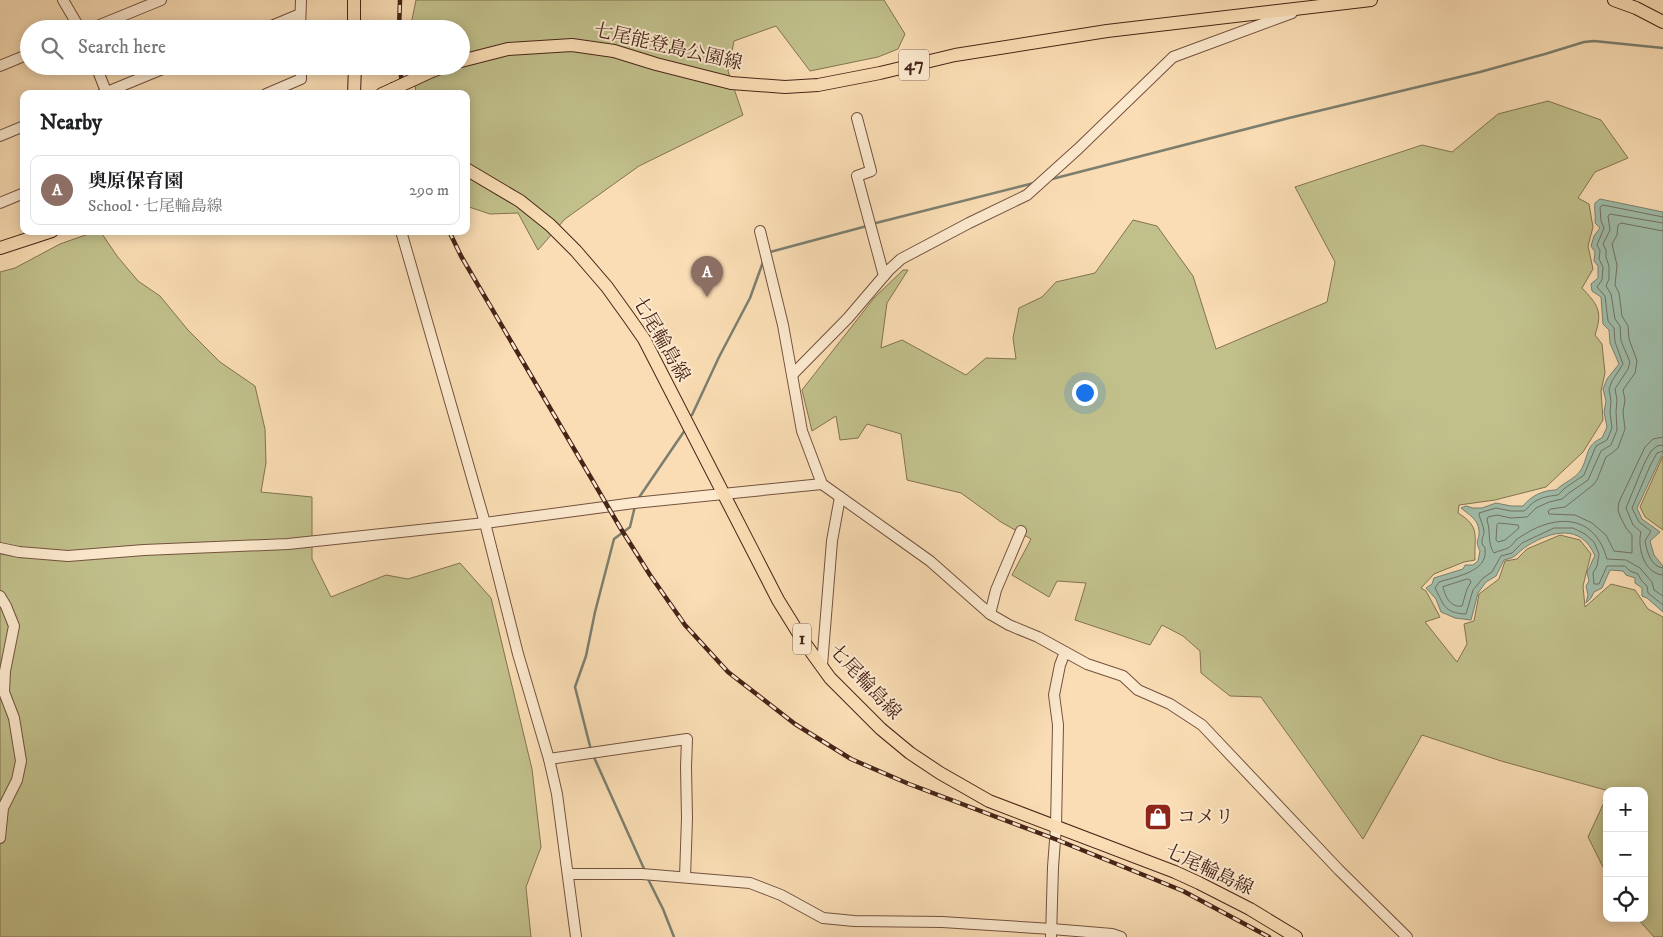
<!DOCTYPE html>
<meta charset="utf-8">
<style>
:root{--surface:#fff;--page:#f6f6f6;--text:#202124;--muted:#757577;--line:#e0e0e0;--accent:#8f2418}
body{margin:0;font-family:"IM FELL DW Pica","Noto Serif JP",serif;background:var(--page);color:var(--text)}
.controls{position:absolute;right:15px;bottom:15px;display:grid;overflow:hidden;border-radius:10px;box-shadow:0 2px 12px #0003}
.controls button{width:45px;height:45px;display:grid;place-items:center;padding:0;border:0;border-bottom:1px solid var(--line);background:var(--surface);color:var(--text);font:25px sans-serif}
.you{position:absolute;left:1084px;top:392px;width:18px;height:18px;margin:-12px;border:4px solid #fff;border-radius:50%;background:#1a73e8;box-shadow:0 0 0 8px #1a73e833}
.badge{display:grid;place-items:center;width:32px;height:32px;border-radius:50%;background:var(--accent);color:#fff;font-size:16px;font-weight:700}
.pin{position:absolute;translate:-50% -41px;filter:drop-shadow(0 1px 2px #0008)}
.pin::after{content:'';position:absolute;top:26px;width:18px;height:15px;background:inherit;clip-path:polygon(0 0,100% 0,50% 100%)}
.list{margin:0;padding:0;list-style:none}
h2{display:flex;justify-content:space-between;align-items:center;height:65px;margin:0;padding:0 20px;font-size:21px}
h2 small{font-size:16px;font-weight:400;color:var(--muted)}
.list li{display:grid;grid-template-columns:32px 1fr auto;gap:15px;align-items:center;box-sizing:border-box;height:70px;margin:0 10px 10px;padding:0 10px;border:1px solid var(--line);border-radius:10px}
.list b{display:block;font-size:19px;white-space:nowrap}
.list p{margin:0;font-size:16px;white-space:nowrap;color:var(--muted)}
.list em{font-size:16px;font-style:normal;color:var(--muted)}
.icon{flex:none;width:28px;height:28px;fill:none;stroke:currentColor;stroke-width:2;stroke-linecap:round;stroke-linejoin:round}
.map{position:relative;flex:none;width:1663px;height:937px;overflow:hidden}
.search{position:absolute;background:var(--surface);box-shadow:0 2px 12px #0003;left:20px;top:20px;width:450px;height:55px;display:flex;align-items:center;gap:12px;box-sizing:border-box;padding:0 18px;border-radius:28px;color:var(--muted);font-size:19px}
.panel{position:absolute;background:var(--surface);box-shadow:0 2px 12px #0003;left:20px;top:90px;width:450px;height:145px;border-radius:10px}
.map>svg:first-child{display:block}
</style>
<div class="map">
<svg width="1663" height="937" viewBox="0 0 1663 937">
<rect width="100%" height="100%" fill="#faddb4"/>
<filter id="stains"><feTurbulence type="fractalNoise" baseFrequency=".004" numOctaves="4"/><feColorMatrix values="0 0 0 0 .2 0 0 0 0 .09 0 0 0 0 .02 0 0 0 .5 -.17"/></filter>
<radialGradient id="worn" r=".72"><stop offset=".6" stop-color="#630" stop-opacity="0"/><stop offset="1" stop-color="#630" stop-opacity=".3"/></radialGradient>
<g fill="#c1c08b" stroke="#847252">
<path d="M416 0H884L905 34 898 49 878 57 810 71 776 26 734 41 728 71 743 115 639 166 565 219 538 250 518 213 490 214 466 206V94H416L413 66H461V29H410Z"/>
<path d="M1548 101 1601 120 1628 158 1595 172 1578 198 1589 204 1593 227 1588 246 1593 269 1582 288C1598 305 1603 311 1595 335L1602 344 1605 373 1601 391 1603 420 1583 452 1546 487 1495 500 1459 505 1458 513C1481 527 1474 536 1475 560L1464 562 1434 574 1421 588 1426 591 1440 617 1425 622 1457 662 1467 644 1464 624 1474 621 1479 594 1499 579 1505 561 1517 559 1527 549 1560 535 1580 540 1591 554 1583 586 1585 607 1611 584 1635 590 1648 609 1663 617V937H1654L1637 918H1644V791H1609L1501 761 1422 735 1363 839 1261 697 1230 696 1201 673 1200 651 1183 636 1162 625 1150 645 1075 620 1086 583 1057 581 1049 597 1012 575 1031 539 1001 522 961 493 907 480 901 434 867 424 858 438 840 440 836 416 812 431 802 390 874 298 903 270H908L887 303 881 348 902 340 966 375 986 358 1016 359 1013 338 1019 308 1042 297 1056 282 1095 273 1133 220 1157 226 1193 276 1216 349 1327 302 1335 262 1295 187 1422 145 1452 152 1498 114Z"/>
<path d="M97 231H100L117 256 138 281 160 296 188 330 220 362 255 386 265 429 266 463 261 492 312 497V559L331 597 386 575 408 579 460 563 491 598 532 769 541 847 526 887 531 937H0V272L15 268 60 244Z"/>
<path d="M1663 456V530L1645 517 1640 507Z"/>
<path d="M1607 796V875L1588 837Z"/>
</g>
<path fill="#9fbca9" stroke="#7c7f6f" d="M1600 199 1663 212V453L1637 508 1642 519 1660 532 1650 541 1654 555 1663 566V612L1647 598 1642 596V588L1635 583V578L1626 575 1623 571 1610 570 1602 588 1594 592 1591 598 1586 603 1588 595 1586 586 1589 581 1587 572C1591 567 1591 561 1595 556 1581 523 1551 531 1527 546 1516 553 1518 557 1504 560L1496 576 1486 582 1478 593 1471 620 1455 618 1441 612 1436 599 1426 588 1432 584 1434 578 1463 569 1465 565H1473L1478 561 1480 551C1474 539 1480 541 1479 530 1478 519 1468 514 1461 508L1466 506 1473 508H1482L1496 503 1511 506H1523C1531 496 1543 490 1556 490 1563 483 1575 479 1581 470 1589 456 1585 445 1602 438L1607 427 1604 412 1606 401 1603 389 1607 379 1619 364 1610 343 1609 330 1603 324 1601 297 1592 291 1591 284 1598 278V266L1594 261 1595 252 1591 246 1594 236 1600 228 1595 223C1596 216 1594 210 1595 203Z"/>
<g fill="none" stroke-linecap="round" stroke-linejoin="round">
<g stroke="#737060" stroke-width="1">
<path d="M1663 217 1603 205 1600 207 1601 221 1604 228 1597 245 1600 251 1599 259 1603 267 1602 280 1597 287 1605 296 1608 321 1614 328 1615 342 1623 364 1612 381 1609 389 1611 401 1610 412 1612 428 1607 440 1596 446 1584 475 1565 488 1558 495C1549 496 1542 497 1534 502 1530 504 1528 509 1524 511H1511L1496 508 1479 513C1479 519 1484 525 1484 532 1484 535 1481 540 1482 543 1484 550 1485 543 1485 550 1488 572 1454 577 1439 582L1435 588C1444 605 1444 613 1466 614L1473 590 1483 578 1492 572 1501 556 1512 553 1522 543 1554 528H1573L1585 534 1594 542 1599 554 1597 566 1593 573 1594 584H1599L1607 566H1625L1630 571 1638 574 1641 580 1647 586 1648 593 1663 605"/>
<path d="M1663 223 1610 214 1608 216 1610 230 1603 244 1606 250V257L1609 266V279L1606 286 1611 294 1615 319 1620 326 1621 341 1630 362 1628 369 1615 389 1617 400 1616 412 1617 430 1611 445 1601 451 1588 480 1569 493 1562 499 1549 502 1536 508 1527 517 1511 518 1497 515 1488 517 1487 520C1491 532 1487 543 1494 553 1498 551 1504 550 1508 548 1512 546 1514 542 1517 539 1521 536 1526 534 1530 531 1564 513 1596 519 1607 559L1626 560 1640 568 1652 582 1654 590 1663 596"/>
<path d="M1663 231 1621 223 1618 225 1617 235 1612 244 1617 265 1615 285 1619 293 1622 316 1628 326 1629 339 1637 361 1635 373 1623 390 1625 400 1623 412 1625 429 1618 448 1612 453 1606 457 1597 480 1593 485 1565 507 1551 509 1548 511 1549 514 1575 515 1592 523 1606 535 1614 551 1632 553V535L1626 528 1620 516 1618 510 1619 502 1645 447 1653 439 1663 437"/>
<path d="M1663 445 1657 446 1651 451 1644 464 1626 508 1633 525 1641 532C1637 547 1644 574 1663 575"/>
<path d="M1663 451 1657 453 1650 466 1632 508 1639 522 1651 531 1645 541C1647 552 1651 567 1663 568"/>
<path d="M1499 523 1518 525 1519 528 1505 540 1498 542 1496 540 1497 525Z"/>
<path d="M1468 579 1470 580 1471 582 1467 589 1462 606C1451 608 1445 597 1443 587Z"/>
</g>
<g stroke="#7c7f6f" stroke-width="2.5">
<path d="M1052 179 1289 118 1480 72 1545 54 1584 42 1594 41 1663 48"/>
<path d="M872 224 1034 183"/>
<path d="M770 252 867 226"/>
<path d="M692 415 719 357 750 298 763 262"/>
<path d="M638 499 685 430"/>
<path d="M591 750 575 687 586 656 595 612 614 539 630 527 635 506"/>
<path d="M593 755 645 871"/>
<path d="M648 879 663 909 674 937"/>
</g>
<g stroke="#74523f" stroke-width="12">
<g id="minor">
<path d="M63 0 80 29"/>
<path d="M90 29 161 0"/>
<path d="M264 29 300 14"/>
<path d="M300 29 301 0"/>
<path d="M0 66 29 54"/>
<path d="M96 66 107 94"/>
<path d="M102 94 170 66"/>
<path d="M266 94 301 79V66"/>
<path d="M857 118 871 171 857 176 884 276"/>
<path d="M0 136 24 126"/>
<path d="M0 203 24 193"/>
<path d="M401 231 485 523 518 654 549 759 557 794 576 937"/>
<path d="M760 231 783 325 802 431 822 484 930 561 990 614 1009 625 1038 637 1087 664 1123 676 1138 690 1170 704 1202 725 1339 870 1407 937"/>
<path d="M792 375 848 318 889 270 901 259 969 223 1027 195 1078 149 1173 57 1292 13"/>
<path d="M0 548 19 552 68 556 144 550 288 544 485 523 634 503 822 484"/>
<path d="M0 596 6 606 14 626 5 671 4 692 14 718 21 761 17 780 3 808 0 838"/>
<path d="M990 614 996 590 1021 531"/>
<path d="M822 665 832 541 840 497"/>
<path d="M549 759 687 739 686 767 687 818 685 877"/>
<path d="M568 874H642L750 883 781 895 823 918 854 921 942 922 1052 929 1112 934 1121 937"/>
<path d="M1051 937 1053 867 1056 827 1058 725 1054 695 1060 665 1065 652"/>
</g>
</g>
<g stroke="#472418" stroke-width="14">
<g id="major">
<path d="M354 0V29"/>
<path d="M1614 0 1636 8 1663 22"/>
<path d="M461 61 508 49 572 45 614 51 656 64 731 83 785 87 818 85 880 73 955 55 1107 31 1371 0"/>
<path d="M432 71 446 66"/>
<path d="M354 94 355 66"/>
<path d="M382 94 393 89"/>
<path d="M466 169 520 201 550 225 576 251 607 287 630 319 644 339 778 600 804 642 830 678 881 729 910 753 940 773 989 801 1175 872 1199 883 1250 909 1296 937"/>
<path d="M0 248 52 231"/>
</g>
</g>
<use href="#minor" stroke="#fce9ce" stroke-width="10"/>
<use href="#major" stroke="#faddb4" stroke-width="12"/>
<g stroke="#472418" stroke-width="4.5">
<g id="rail">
<path d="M399 29 400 0"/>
<path d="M400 66 403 94"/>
<path d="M449 231 461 256 621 529 650 575 685 625 728 672 795 724 851 759 909 784 1055 839 1183 891 1269 937"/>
</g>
</g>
<use href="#rail" stroke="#fce9ce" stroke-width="2.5" stroke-dasharray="8" stroke-linecap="butt"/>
<g stroke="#472418" stroke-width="14" stroke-linecap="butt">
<path id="major-bridge" d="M393 89 432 71"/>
</g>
<use href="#major-bridge" stroke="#faddb4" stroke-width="12"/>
</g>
<defs>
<g id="shop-square" transform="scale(1.4375)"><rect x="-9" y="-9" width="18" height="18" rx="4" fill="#8f2418" stroke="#fce9ce"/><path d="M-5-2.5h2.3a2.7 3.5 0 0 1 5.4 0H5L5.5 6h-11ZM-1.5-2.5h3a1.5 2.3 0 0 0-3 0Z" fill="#fff"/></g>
</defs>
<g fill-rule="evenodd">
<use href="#shop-square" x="1158" y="817"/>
</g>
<g text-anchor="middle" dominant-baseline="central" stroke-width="4" stroke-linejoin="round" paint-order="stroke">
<g fill="#fce9ce" stroke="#7d5f4f" stroke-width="1">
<rect x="899" y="49.5" width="30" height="31" rx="4"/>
<rect x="793" y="623.5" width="18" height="31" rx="4"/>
</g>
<g font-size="18" font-weight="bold" fill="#472418">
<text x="914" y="65">47</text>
<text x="802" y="639">1</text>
</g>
<g font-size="19" fill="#472418" stroke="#fce9ce">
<text transform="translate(668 47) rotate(13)">七尾能登島公園線</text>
<text transform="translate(661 339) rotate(60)">七尾輪島線</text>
<text transform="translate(865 682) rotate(47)">七尾輪島線</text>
<text transform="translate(1209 870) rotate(25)">七尾輪島線</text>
</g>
<g font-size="19" fill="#472418" stroke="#fce9ce" text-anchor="start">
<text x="1177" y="817">コメリ</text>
</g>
</g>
<rect width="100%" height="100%" filter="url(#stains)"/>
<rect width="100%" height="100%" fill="url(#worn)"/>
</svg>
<div class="controls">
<button>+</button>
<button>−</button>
<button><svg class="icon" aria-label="locate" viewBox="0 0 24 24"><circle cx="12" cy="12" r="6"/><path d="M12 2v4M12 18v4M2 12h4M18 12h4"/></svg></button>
</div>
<div class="you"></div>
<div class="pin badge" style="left:707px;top:297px;background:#8d6e63">A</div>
<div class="search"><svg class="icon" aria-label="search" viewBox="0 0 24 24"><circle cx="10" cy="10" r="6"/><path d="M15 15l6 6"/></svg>Search here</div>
<section class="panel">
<h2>Nearby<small></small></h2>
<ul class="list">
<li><span class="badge" style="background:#8d6e63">A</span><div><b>奥原保育園</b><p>School · 七尾輪島線</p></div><em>290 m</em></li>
</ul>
</section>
</div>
